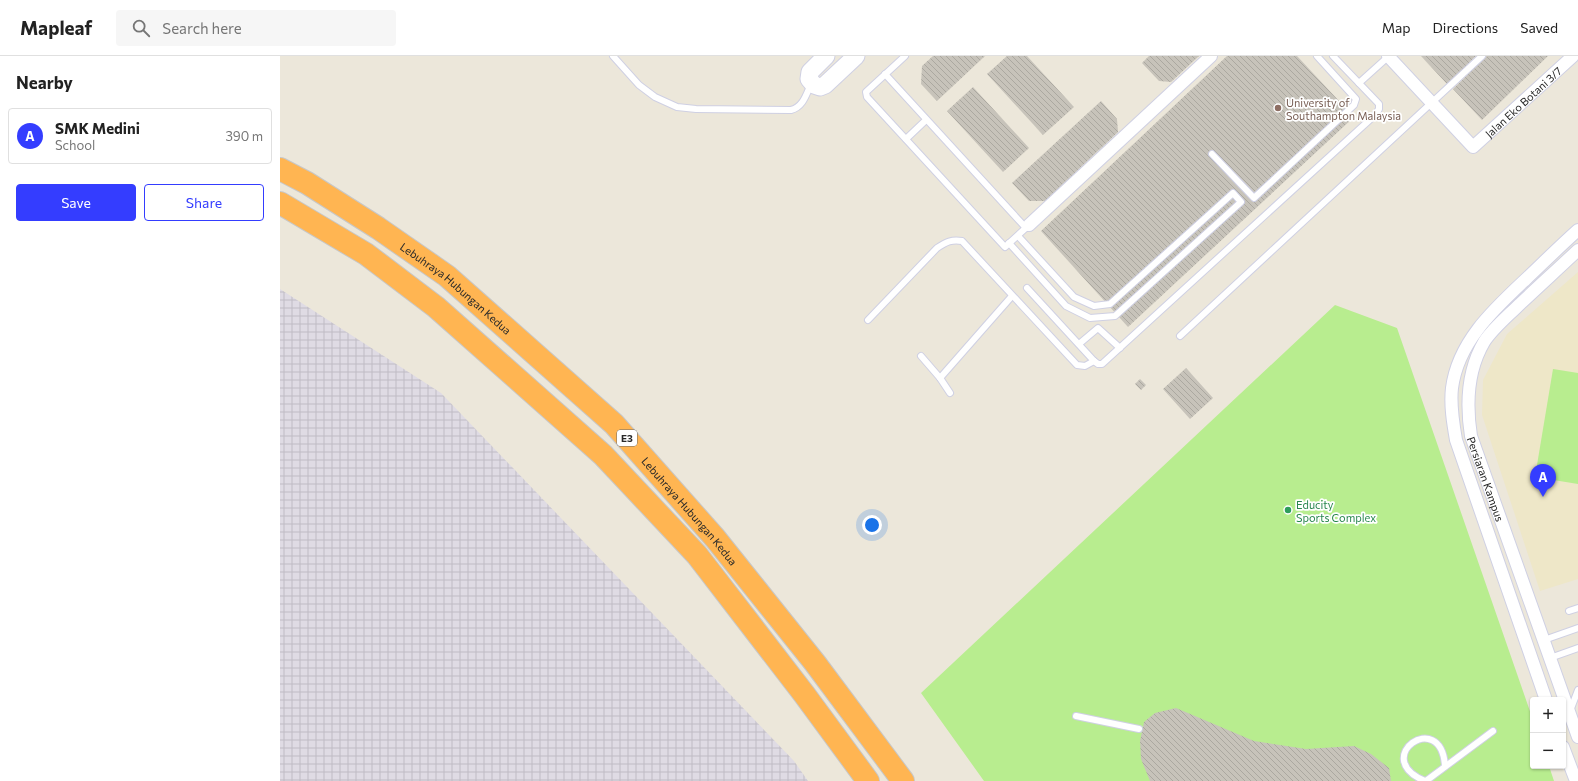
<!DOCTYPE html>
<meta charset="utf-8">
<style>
:root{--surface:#fff;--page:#f6f6f6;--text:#222;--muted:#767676;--line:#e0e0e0;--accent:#343dff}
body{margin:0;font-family:Commissioner,sans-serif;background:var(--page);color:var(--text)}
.controls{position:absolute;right:12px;bottom:12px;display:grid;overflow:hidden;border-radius:4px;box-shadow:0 1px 3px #0004}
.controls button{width:36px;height:36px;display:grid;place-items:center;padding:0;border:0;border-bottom:1px solid var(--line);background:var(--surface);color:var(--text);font:20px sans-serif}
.you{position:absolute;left:592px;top:469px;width:14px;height:14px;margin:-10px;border:3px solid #fff;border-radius:50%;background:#1a73e8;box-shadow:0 0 0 6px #1a73e833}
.badge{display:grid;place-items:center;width:26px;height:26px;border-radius:50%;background:var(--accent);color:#fff;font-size:13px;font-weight:700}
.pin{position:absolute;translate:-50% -33px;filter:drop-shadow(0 1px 2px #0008)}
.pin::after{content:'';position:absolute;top:21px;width:14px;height:12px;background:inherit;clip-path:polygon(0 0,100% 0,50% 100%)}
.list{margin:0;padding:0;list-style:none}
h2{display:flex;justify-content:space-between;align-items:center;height:52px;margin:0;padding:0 16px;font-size:17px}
h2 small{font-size:13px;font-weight:400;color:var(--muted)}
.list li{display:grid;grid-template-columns:26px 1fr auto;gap:12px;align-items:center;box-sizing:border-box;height:56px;margin:0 8px 8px;padding:0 8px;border:1px solid var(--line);border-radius:4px}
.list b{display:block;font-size:15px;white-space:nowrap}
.list p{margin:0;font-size:13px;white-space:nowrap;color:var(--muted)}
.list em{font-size:13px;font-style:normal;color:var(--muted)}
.actions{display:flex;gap:8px;padding:12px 16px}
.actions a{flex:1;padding:9px 0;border:1px solid var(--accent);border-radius:4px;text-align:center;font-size:14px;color:var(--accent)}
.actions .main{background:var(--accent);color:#fff}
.icon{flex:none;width:22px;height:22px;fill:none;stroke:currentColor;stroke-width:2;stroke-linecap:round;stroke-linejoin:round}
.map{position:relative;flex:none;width:1298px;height:725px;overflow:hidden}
header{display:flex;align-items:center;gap:24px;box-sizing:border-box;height:56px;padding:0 20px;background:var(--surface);border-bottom:1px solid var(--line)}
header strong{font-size:19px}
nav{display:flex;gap:22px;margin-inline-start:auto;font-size:14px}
.search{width:280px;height:36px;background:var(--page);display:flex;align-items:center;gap:10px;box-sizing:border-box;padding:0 14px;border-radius:4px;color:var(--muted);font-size:15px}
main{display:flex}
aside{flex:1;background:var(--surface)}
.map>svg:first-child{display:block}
</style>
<header>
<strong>Mapleaf</strong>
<div class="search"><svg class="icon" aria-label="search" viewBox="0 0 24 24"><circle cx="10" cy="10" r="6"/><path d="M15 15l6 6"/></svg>Search here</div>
<nav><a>Map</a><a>Directions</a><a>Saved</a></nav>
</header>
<main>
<aside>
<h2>Nearby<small></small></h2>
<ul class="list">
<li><span class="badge">A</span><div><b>SMK Medini</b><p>School</p></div><em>390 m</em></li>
</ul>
<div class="actions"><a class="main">Save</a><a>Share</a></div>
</aside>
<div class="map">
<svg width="1298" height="725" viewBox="0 0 1298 725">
<defs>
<pattern id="industrial-grid" width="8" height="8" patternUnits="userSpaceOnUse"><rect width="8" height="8" fill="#dfdbe4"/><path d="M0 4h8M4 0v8" fill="none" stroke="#bfbcc4"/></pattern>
<pattern id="building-back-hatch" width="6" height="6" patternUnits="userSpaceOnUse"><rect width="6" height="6" fill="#c7c3ba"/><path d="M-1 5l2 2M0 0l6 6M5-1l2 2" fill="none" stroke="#aba8a0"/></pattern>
</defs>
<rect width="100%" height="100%" fill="#ece7da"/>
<path fill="url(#industrial-grid)" d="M0 233 161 337 514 705 528 725H0Z"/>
<path fill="#eee7c8" d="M1298 216V523L1260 535 1202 359 1203 324 1227 278Z"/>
<g fill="#b8ed8f">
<path d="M1055 249 1117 272 1253 664V710H1269L1274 725H704L641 637Z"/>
<path d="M1273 313 1298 317V428L1255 421Z"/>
</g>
<g fill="url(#building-back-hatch)">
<path d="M653 0H705L657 45 641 28 642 10Z"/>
<path d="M727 0H747L794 51 763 79 707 18Z"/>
<path d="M869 0H919L891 26 879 25 862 7Z"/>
<path d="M947 0H1017L1074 61 848 271 761 175Z"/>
<path d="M1141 0H1196L1167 28Z"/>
<path d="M1207 0H1268L1202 64 1173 33Z"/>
<path d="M693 31 749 92 723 116 667 55Z"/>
<path d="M821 45 837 63 838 76 765 145H749L732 127Z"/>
<path d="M906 312 933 342 910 363 883 333Z"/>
<path d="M860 323 866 329 861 334 855 328Z"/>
<path d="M896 652 974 685 1026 693 1074 690 1091 698 1109 712 1111 725H870L861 703 860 685 864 666 875 657Z"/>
</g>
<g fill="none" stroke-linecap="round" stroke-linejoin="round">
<g stroke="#cfd0e3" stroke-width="8">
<g id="lane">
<path d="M333 0 359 29 375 41 397 51 416 53 511 54C523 51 526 39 531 28"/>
<path d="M625 0 586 36 587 41 725 191 749 169"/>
<path d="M605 18 746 172"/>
<path d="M1079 27 1109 0"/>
<path d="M626 83 646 64"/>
<path d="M932 98 974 142 1074 49 1076 43 1037 0"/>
<path d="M729 187 786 250 810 262 835 260 961 146 953 137 830 248 814 250 794 241 738 180"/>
<path d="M747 232 814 305 818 308H822L1095 59 1099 53V48L1053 0"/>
<path d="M588 264 657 192C666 186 672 183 682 185L797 309 805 310 814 305"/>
<path d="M900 280 1202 0"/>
<path d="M799 288 818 272 840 292"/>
<path d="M641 300 660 322 670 337"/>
<path d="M660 322 732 240"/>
<path d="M1289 555 1298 552"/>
<path d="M1264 584 1298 572"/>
<path d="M1270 602 1298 592"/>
<path d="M1290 655 1298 634"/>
<path d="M796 660 859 673"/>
<path d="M1145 725C1089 702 1161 651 1165 710"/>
<path d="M1146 725 1213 675"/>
</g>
</g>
<g stroke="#cfd0e3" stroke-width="14">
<g id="street">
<path id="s1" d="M1108 0 1193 91 1293 0"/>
<path d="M749 169 931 0"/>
<path id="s2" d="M1298 194C1279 212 1259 230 1240 248 1228 260 1213 272 1204 286 1187 315 1186 348 1191 380L1298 681"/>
<path d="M1266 644 1176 384C1173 367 1170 349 1172 332 1178 286 1213 254 1245 224 1263 207 1280 190 1298 174"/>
<path d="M1283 691 1296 725"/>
</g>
</g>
<g stroke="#cfd0e3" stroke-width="19">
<path id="secondary" d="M546 0 530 16 529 23 534 29 540 31 545 29 576 0"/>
</g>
<g stroke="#c7c7c7" stroke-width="24">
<g id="highway">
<path id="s3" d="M0 113 27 127 98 172 167 220 334 368 435 482 535 607 623 725"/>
<path d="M0 147 86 198 156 251 323 399 417 499 524 638 588 725"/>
</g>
</g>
<use href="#lane" stroke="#fff" stroke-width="6"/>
<use href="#street" stroke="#fff" stroke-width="12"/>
<use href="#secondary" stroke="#fff" stroke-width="17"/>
<use href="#highway" stroke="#ffb552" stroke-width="22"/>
</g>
<circle fill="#8d6e63" stroke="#fff" stroke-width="1.5" cx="998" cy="52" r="4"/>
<circle fill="#2e9e5b" stroke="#fff" stroke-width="1.5" cx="1008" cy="454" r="4"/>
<g text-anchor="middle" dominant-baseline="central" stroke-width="3.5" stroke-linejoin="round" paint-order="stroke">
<rect fill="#fff" stroke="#696969" stroke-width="1" x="337" y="374" width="20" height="16" rx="3"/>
<g font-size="10" font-weight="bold" fill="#292929">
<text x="347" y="382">E3</text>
</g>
<g font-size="11" fill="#785e54" stroke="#fff" text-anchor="start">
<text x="1006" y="46">University of<tspan x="1006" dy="13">Southampton Malaysia</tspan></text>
</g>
<g font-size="11" fill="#292929" stroke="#fff">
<text stroke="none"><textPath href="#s1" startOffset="192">Jalan Eko Botani 3/7</textPath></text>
<text stroke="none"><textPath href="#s3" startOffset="213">Lebuhraya Hubungan Kedua</textPath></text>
<text stroke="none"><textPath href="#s2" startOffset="274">Persiaran Kampus</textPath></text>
<text stroke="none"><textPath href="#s3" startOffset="537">Lebuhraya Hubungan Kedua</textPath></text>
</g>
<g font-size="11" fill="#27864d" stroke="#fff" text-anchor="start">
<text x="1016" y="448">Educity<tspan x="1016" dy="13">Sports Complex</tspan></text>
</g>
</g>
</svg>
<div class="controls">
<button>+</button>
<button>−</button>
</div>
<div class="you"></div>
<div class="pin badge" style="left:1263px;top:441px">A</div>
</div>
</main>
